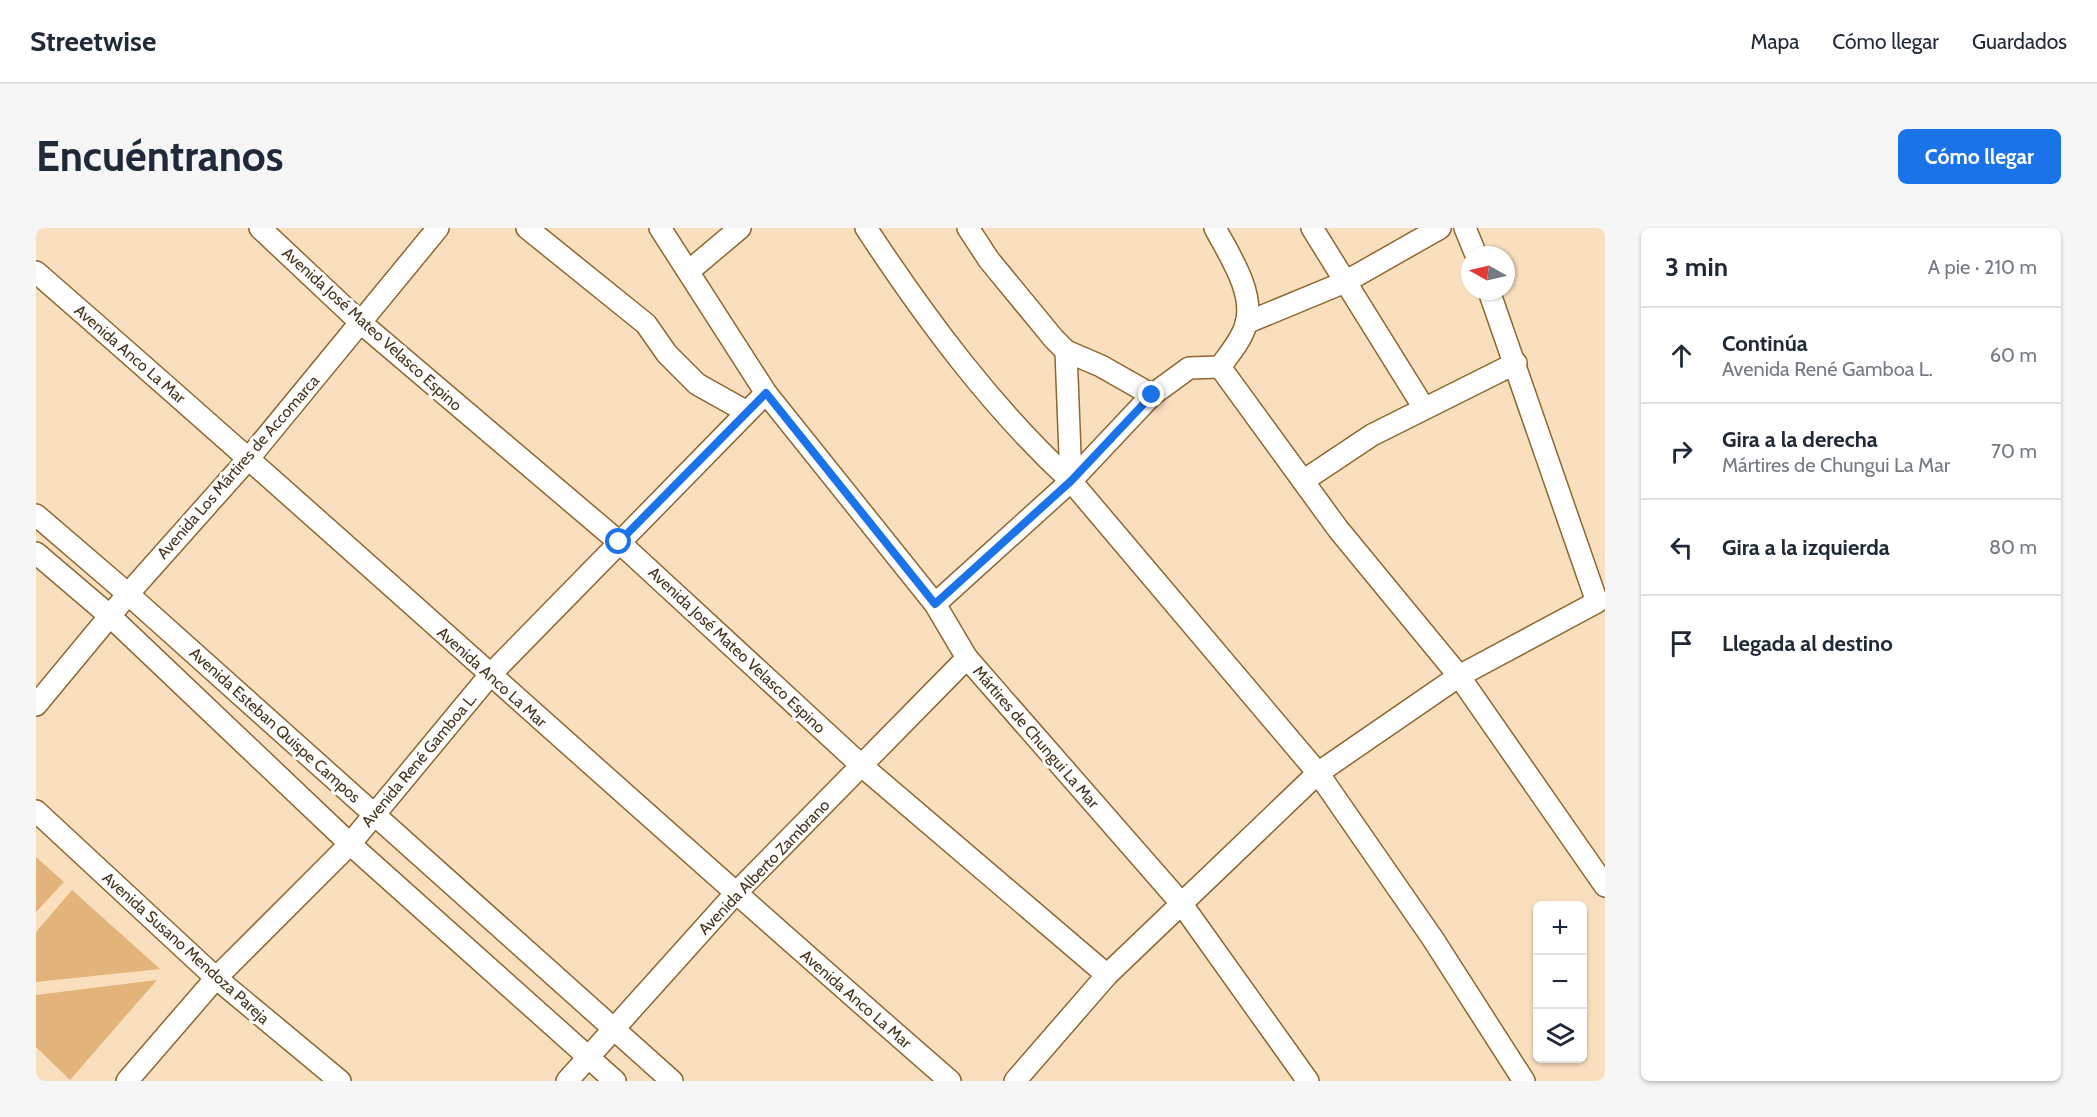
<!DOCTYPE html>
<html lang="es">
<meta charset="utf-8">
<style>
:root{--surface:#fff;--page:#f6f6f7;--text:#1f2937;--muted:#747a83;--line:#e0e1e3;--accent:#1a73e8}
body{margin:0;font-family:Cabin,sans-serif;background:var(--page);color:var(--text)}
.controls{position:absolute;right:18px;bottom:18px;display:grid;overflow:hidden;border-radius:9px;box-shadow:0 2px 4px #0004}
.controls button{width:54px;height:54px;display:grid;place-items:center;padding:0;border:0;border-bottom:2px solid var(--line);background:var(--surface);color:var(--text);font:30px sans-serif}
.compass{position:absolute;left:1425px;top:18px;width:54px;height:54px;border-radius:50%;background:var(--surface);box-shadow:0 2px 4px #0004;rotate:278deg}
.stop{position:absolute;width:18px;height:18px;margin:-14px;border:4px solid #1a73e8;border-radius:50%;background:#fff}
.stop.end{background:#1a73e8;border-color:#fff;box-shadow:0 2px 6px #0008}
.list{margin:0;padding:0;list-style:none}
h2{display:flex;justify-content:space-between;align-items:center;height:78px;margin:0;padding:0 24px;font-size:26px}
h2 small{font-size:20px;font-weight:400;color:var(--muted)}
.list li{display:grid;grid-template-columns:39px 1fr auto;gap:18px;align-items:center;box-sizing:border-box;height:96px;padding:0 24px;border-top:2px solid var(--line)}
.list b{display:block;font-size:22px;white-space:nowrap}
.list p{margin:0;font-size:20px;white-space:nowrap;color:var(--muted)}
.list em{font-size:20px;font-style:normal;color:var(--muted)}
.icon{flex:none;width:33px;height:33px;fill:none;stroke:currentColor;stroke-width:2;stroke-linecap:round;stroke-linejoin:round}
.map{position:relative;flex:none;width:1569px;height:853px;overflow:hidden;border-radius:9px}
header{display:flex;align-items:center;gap:36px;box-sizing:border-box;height:84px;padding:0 30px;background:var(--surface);border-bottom:2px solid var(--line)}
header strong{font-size:28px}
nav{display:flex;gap:33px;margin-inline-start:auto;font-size:21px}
.intro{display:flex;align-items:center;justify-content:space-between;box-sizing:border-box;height:144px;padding:0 36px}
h1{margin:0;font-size:42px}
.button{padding:15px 27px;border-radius:9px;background:var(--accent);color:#fff;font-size:21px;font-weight:700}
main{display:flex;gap:36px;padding:0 36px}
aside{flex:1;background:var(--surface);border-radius:9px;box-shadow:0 2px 4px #0004}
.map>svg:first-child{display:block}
</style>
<header>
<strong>Streetwise</strong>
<nav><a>Mapa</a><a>Cómo llegar</a><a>Guardados</a></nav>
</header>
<div class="intro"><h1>Encuéntranos</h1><a class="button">Cómo llegar</a></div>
<main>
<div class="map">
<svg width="1569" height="853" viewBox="0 0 1569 853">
<rect width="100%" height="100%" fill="#fadfbe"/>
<g fill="#e2b37a">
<path d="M0 629 28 654 0 684Z"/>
<path d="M36 662 124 741 0 754V704Z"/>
<path d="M121 752 34 852 0 819V767Z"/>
</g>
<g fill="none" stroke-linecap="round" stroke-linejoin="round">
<g stroke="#8f6630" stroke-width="24">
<g id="minor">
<path d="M224 0 324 94 583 314 826 538 1071 747"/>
<path d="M491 0 610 96 631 126 661 156 711 184"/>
<path d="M624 0 730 165 899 376 931 430 1145 675 1272 853"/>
<path d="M830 0C890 91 955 179 1035 253L1282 545 1397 711 1488 853"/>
<path d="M932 0 953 32 1018 111 1030 123 1065 138 1116 167"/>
<path d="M1179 0C1193 27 1219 64 1210 96 1206 112 1193 126 1184 139"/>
<path d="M1276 0 1388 180"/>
<path d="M1429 0 1440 27"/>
<path d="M653 43 704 0"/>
<path d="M0 44C307 311 607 586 914 853"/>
<path d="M1210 95 1309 54 1404 0"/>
<path d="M1030 123 1035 253"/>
<path d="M1184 139 1302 301 1423 448 1569 658"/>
<path d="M1267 253 1336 207 1480 135"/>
<path d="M0 287 92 366 636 853"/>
<path d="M0 325 74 388 314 616 579 853"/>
<path d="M899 376 1035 253 1116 167 1153 140 1184 139"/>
<path d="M0 477 92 366 213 230 402 0"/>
<path d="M0 583 180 750 304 853"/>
<path d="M91 853 180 750 314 616 454 447 730 165"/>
<path d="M531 853 699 666 931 430"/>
<path d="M979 853 1071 747 1282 545 1423 448 1561 374 1453 63"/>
</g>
</g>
<use href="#minor" stroke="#fff" stroke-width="21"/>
</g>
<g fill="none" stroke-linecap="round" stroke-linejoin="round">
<path stroke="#1a73e8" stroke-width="8" d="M583 314 730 165 899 376 1035 253 1116 167"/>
</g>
<g text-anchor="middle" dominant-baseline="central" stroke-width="6" stroke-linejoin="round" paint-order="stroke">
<g font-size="16" fill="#46341e" stroke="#fff">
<text transform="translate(336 101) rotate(42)">Avenida José Mateo Velasco Espino</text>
<text transform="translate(94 126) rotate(41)">Avenida Anco La Mar</text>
<text transform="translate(202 239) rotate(-49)">Avenida Los Mártires de Accomarca</text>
<text transform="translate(701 422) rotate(43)">Avenida José Mateo Velasco Espino</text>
<text transform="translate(456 449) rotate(42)">Avenida Anco La Mar</text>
<text transform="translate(239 497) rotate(42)">Avenida Esteban Quispe Campos</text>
<text transform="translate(1000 509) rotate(49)">Mártires de Chungui La Mar</text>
<text transform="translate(383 532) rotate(-50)">Avenida René Gamboa L.</text>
<text transform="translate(728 639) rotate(-46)">Avenida Alberto Zambrano</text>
<text transform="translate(150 720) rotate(42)">Avenida Susano Mendoza Pareja</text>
<text transform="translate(820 771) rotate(41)">Avenida Anco La Mar</text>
</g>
</g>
</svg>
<div class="controls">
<button>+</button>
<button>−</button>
<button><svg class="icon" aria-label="layers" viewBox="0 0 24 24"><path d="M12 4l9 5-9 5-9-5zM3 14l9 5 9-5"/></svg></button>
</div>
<svg class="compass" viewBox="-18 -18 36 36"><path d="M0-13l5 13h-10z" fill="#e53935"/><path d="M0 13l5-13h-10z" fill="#747a83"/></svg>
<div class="stop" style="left:583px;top:314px"></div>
<div class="stop end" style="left:1116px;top:167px"></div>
</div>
<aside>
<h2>3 min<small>A pie · 210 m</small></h2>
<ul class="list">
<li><svg class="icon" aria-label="ahead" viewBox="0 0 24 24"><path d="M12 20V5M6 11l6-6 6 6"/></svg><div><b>Continúa</b><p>Avenida René Gamboa L.</p></div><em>60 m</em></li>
<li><svg class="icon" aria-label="right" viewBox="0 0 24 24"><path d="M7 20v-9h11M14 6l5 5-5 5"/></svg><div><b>Gira a la derecha</b><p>Mártires de Chungui La Mar</p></div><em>70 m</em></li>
<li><svg class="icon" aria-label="left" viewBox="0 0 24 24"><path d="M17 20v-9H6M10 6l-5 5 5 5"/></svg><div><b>Gira a la izquierda</b></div><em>80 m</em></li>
<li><svg class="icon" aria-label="arrive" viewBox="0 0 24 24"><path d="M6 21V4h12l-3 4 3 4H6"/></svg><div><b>Llegada al destino</b></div></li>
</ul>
</aside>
</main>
